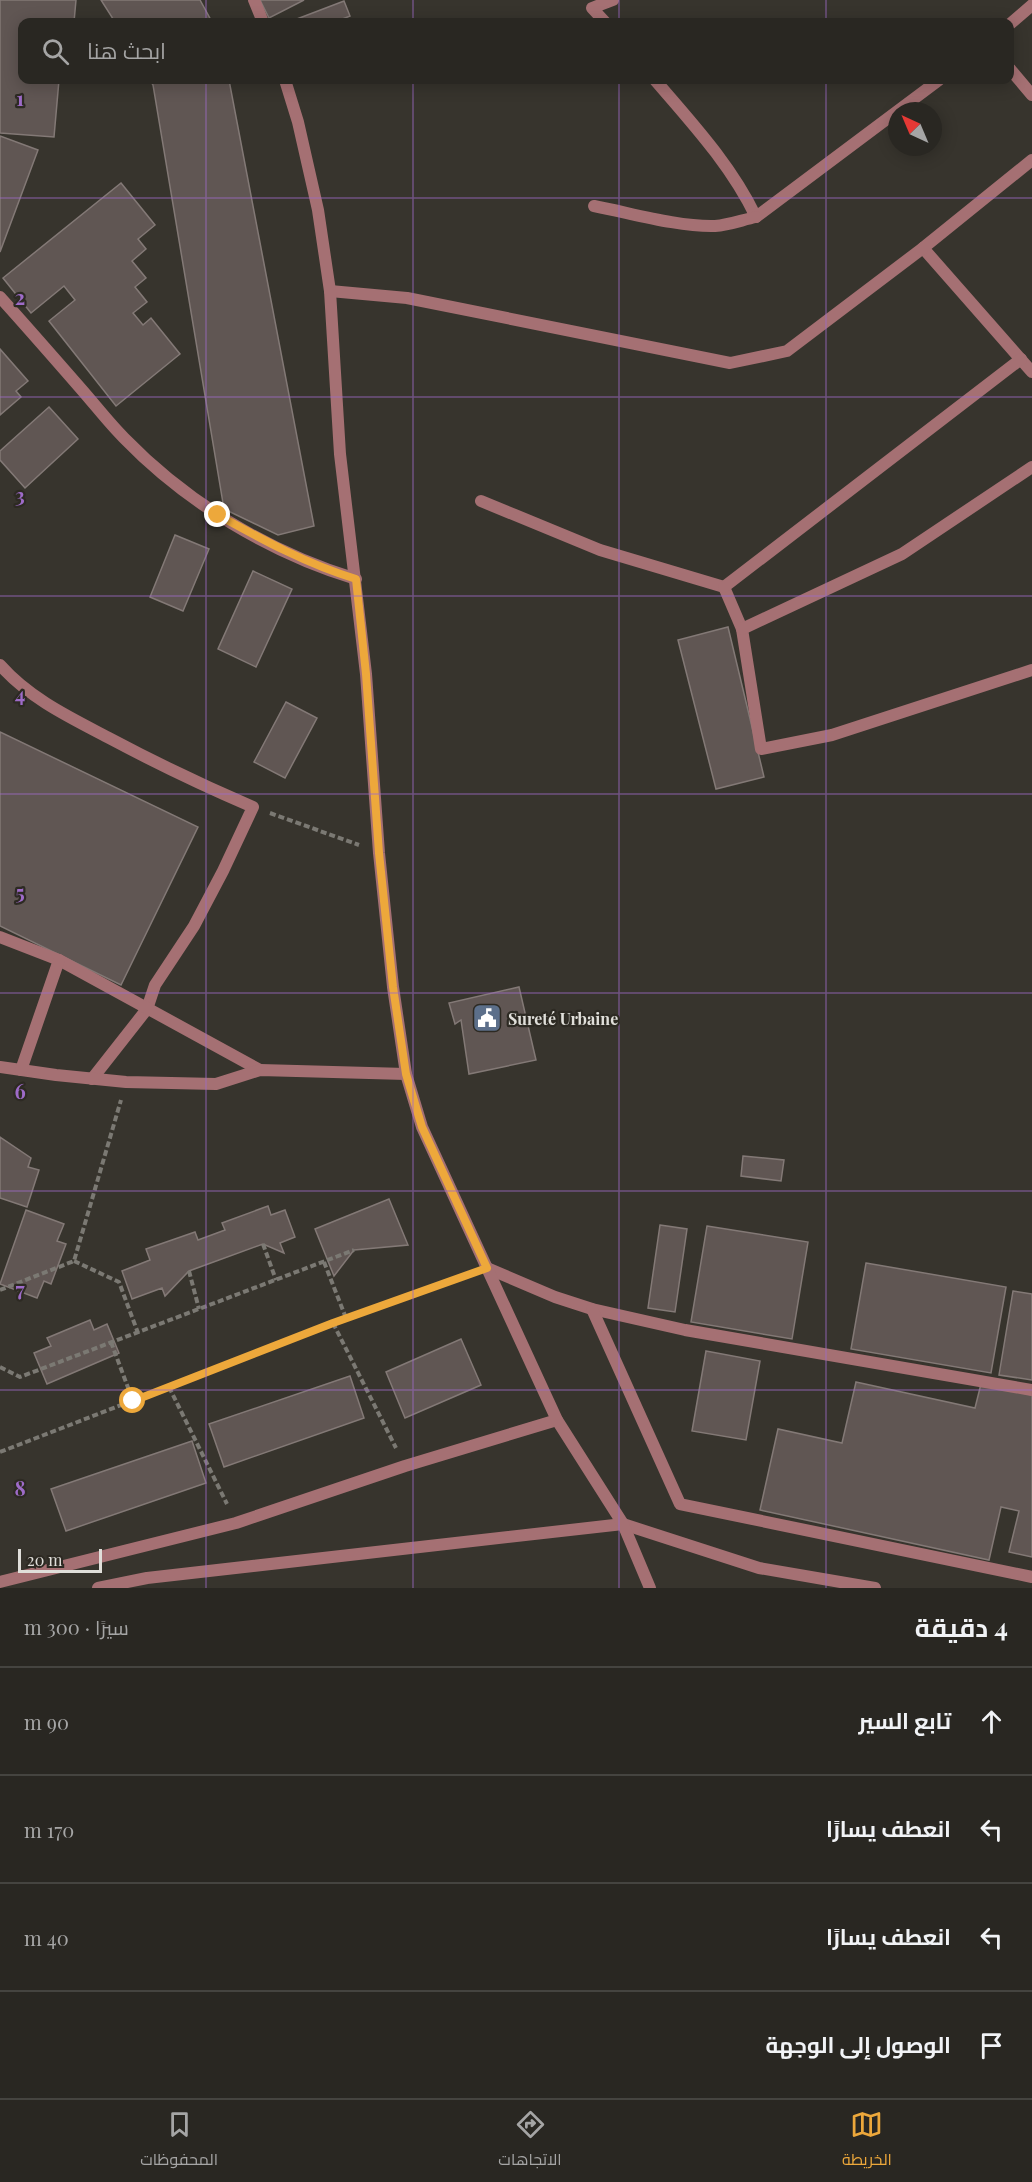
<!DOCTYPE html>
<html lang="ar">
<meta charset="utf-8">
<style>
:root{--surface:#292722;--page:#35332f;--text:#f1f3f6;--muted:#a5a5a5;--line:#454440;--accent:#eda83b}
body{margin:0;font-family:"Playfair Display",Cairo,serif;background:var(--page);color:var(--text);direction:rtl}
.compass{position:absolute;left:888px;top:102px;width:54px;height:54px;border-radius:50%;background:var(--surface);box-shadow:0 3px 15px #0003;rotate:316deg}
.scale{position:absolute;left:18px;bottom:15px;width:84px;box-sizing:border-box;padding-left:6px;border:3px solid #e0dfda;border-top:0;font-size:16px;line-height:21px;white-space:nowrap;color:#e0dfda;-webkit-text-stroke:4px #2d2a23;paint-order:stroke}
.stop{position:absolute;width:18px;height:18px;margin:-14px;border:4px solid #eda83b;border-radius:50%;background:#fff}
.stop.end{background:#eda83b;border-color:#fff;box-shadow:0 2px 6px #0008}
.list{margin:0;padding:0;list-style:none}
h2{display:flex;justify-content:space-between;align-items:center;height:78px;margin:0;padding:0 24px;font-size:26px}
h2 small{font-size:20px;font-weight:400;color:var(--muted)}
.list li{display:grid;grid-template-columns:39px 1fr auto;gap:18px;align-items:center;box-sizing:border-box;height:108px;padding:0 24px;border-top:2px solid var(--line)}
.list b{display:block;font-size:22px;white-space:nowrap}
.list em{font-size:20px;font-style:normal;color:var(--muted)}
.icon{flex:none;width:33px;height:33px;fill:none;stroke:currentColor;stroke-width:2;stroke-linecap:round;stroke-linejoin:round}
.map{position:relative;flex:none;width:1032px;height:1588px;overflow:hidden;direction:ltr}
.search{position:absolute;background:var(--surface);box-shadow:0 3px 15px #0003;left:18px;right:18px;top:18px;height:66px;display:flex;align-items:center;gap:15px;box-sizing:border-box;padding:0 21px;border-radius:12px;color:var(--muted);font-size:22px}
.sheet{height:510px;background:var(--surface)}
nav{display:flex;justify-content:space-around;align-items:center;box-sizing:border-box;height:84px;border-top:2px solid var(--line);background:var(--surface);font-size:16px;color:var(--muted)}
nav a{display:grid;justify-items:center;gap:3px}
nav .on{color:var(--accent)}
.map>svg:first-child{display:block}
</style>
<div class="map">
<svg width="1032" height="1588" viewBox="0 0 1032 1588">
<rect width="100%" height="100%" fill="#37342d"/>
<g fill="#605653" stroke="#837976" stroke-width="1.5">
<path d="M0 0H76L74 22H22V80H59L54 137 0 133Z"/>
<path d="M101 0H200L212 22H115Z"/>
<path d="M260 0H304L269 18Z"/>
<path d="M344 1 350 16 335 22H289Z"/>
<path d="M150 80H229L314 526 278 535 224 509 153 85Z"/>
<path d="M0 136 38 150 0 252Z"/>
<path d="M121 183 155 225 138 239 146 249 132 261 146 278 135 287 147 302 133 313 143 325 151 318 180 354 116 406 49 321 75 300 64 286 31 313 3 278Z"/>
<path d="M0 349 28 381 16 391 21 397 0 415Z"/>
<path d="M49 407 78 439 25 488 0 460V451Z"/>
<path d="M175 535 209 549 183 611 150 597Z"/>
<path d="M253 571 292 589 256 667 218 649Z"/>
<path d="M728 627 764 777 716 789 678 640Z"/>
<path d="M286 702 317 718 285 778 254 762Z"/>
<path d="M0 732 198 827 121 985 0 926Z"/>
<path d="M519 987 536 1060 469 1074 461 1020 455 1024 449 1003Z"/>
<path d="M0 1137 31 1158 28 1167 39 1170 27 1207 0 1198Z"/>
<path d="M743 1156 784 1160 781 1181 741 1176Z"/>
<path d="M389 1199 408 1245 354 1250 334 1276 315 1229Z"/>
<path d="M268 1206 271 1215 285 1210 295 1237 280 1243 284 1253 263 1244 189 1271 165 1296 162 1288 132 1299 122 1271 150 1260 146 1249 195 1232 198 1240 225 1230 222 1223Z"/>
<path d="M26 1210 64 1224 57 1241 66 1244 51 1284 44 1281 37 1298 0 1284Z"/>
<path d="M660 1225 687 1229 675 1312 648 1308Z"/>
<path d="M707 1226 808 1242 792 1339 691 1322Z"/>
<path d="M866 1263 1006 1287 991 1373 851 1349Z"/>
<path d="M1013 1291 1032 1294V1380L999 1375Z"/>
<path d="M90 1320 94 1330 107 1324 119 1353 47 1384 34 1353 51 1346 47 1338Z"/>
<path d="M461 1339 481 1385 405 1418 386 1372Z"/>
<path d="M706 1351 760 1361 746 1440 692 1431Z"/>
<path d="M350 1376 364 1418 224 1467 209 1424Z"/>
<path d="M856 1382 975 1408 981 1384 1032 1395V1557L1009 1552 1019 1511 1001 1507 989 1560 760 1510 778 1429 842 1443Z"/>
<path d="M192 1441 206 1483 66 1531 51 1489Z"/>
</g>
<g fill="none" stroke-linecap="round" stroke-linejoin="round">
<g stroke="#7b7973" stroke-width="4" stroke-dasharray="6 3" stroke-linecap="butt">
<path d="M270 813 359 845"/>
<path d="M263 1244 276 1280"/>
<path d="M74 1261 119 1282 138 1333"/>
<path d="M324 1262 346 1318"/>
<path d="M189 1271 199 1309"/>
<path d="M0 1290 74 1261 121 1100"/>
<path d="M333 1323 396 1448"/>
<path d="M111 1342 133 1401"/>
<path d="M0 1367 20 1377 354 1250"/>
<path d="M169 1387 227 1504"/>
<path d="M0 1452 333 1323 469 1275"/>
</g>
<g stroke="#a57073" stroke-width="12">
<path d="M605 22 592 8 613 0"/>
<path d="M1010 24 1032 5"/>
<path d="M1010 69 1032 95"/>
<path d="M655 80C692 123 731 165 756 217L939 80"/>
<path d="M594 206C631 213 678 227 715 226 729 225 742 220 756 217"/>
<path d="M923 248 1032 372"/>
<path d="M330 291 407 298 730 363 787 351 923 248 1032 160"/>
<path d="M0 297C28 328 55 359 82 390 96 406 109 423 124 438 187 503 270 553 356 579"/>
<path d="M481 501 600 550 724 587 742 629 761 749 832 735 1032 670"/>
<path d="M724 587 1021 359"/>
<path d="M742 629 902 554 1032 467"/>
<path d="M0 665C30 699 71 718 111 739 158 764 204 786 253 807L223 871 194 926 155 985 147 1009 92 1079"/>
<path d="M0 937 59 960 260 1070"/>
<path d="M0 1067 56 1075 126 1082 216 1084 260 1070 406 1074"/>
<path d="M21 1070 59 960"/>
<path d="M487 1268 555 1297 592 1309 685 1330 1032 1390"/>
<path d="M592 1309 680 1504 1032 1577"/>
<path d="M0 1582 236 1523 405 1466 557 1420"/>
<path d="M98 1588 147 1578 623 1524 759 1568 875 1588"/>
</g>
<g stroke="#a57073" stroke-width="12">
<path d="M254 0 263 22"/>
<path d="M285 80 298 122 318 210 330 291 340 454 366 674 379 853 393 987 406 1074 422 1127 557 1420 623 1524 650 1588"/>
</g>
</g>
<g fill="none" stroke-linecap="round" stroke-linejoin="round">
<path stroke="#eda83b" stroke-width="8" d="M133 1401 333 1323 487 1268 422 1127 406 1074 393 987 379 853 366 674 356 579C307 564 263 540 218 515"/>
</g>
<path fill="none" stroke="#9e6bc8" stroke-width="1.5" stroke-opacity="0.55" d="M206 0V22M413 0V22M619 0V22M826 0V22M206 80V1588M413 80V1588M619 80V1588M826 80V1588M0 198H1032M0 397H1032M0 596H1032M0 794H1032M0 993H1032M0 1191H1032M0 1390H1032"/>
<defs>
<g id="civic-square" transform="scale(1.5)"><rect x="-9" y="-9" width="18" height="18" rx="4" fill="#5c6f8a" stroke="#2d2a23"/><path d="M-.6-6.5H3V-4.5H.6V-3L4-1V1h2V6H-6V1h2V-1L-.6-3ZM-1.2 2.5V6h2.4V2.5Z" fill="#fff"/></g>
</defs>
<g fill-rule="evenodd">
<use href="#civic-square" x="487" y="1018"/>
</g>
<g text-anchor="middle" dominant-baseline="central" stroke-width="4.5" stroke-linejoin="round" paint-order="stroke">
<g font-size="16" font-weight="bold" fill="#e0dfda" stroke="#2d2a23" text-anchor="start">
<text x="508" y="1018">Sureté Urbaine</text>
</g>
</g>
<g font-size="20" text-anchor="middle" font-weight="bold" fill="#9e6bc8" stroke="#2d2a23" stroke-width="4.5" stroke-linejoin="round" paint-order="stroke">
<text x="20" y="106">1</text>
<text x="20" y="305">2</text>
<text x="20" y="503">3</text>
<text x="20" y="702">4</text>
<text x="20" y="900">5</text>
<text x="20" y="1099">6</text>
<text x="20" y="1297">7</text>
<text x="20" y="1496">8</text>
</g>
</svg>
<svg class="compass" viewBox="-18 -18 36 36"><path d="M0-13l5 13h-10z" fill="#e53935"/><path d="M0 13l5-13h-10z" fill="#a5a5a5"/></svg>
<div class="scale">20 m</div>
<div class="stop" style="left:133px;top:1401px"></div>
<div class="stop end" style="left:218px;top:515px"></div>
<div class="search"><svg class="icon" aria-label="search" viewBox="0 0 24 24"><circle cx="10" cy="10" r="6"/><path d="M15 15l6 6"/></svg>ابحث هنا</div>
</div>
<section class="sheet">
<h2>4 دقيقة<small>سيرًا · 300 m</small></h2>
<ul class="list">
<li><svg class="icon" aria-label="ahead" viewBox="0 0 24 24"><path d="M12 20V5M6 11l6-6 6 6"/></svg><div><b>تابع السير</b></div><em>90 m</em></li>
<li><svg class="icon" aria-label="left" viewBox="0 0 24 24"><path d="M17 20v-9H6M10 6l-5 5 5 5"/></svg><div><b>انعطف يسارًا</b></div><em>170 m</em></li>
<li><svg class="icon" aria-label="left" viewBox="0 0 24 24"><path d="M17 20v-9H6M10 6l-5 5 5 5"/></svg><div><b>انعطف يسارًا</b></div><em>40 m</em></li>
<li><svg class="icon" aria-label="arrive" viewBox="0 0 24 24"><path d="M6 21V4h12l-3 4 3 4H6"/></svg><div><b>الوصول إلى الوجهة</b></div></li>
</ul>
</section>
<nav>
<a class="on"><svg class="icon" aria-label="map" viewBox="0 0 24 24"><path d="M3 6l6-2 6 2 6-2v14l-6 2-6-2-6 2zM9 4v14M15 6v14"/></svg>الخريطة</a>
<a><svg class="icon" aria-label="directions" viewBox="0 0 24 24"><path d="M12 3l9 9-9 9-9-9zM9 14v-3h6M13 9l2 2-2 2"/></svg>الاتجاهات</a>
<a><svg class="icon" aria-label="saved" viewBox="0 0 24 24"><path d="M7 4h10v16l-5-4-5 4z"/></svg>المحفوظات</a>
</nav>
